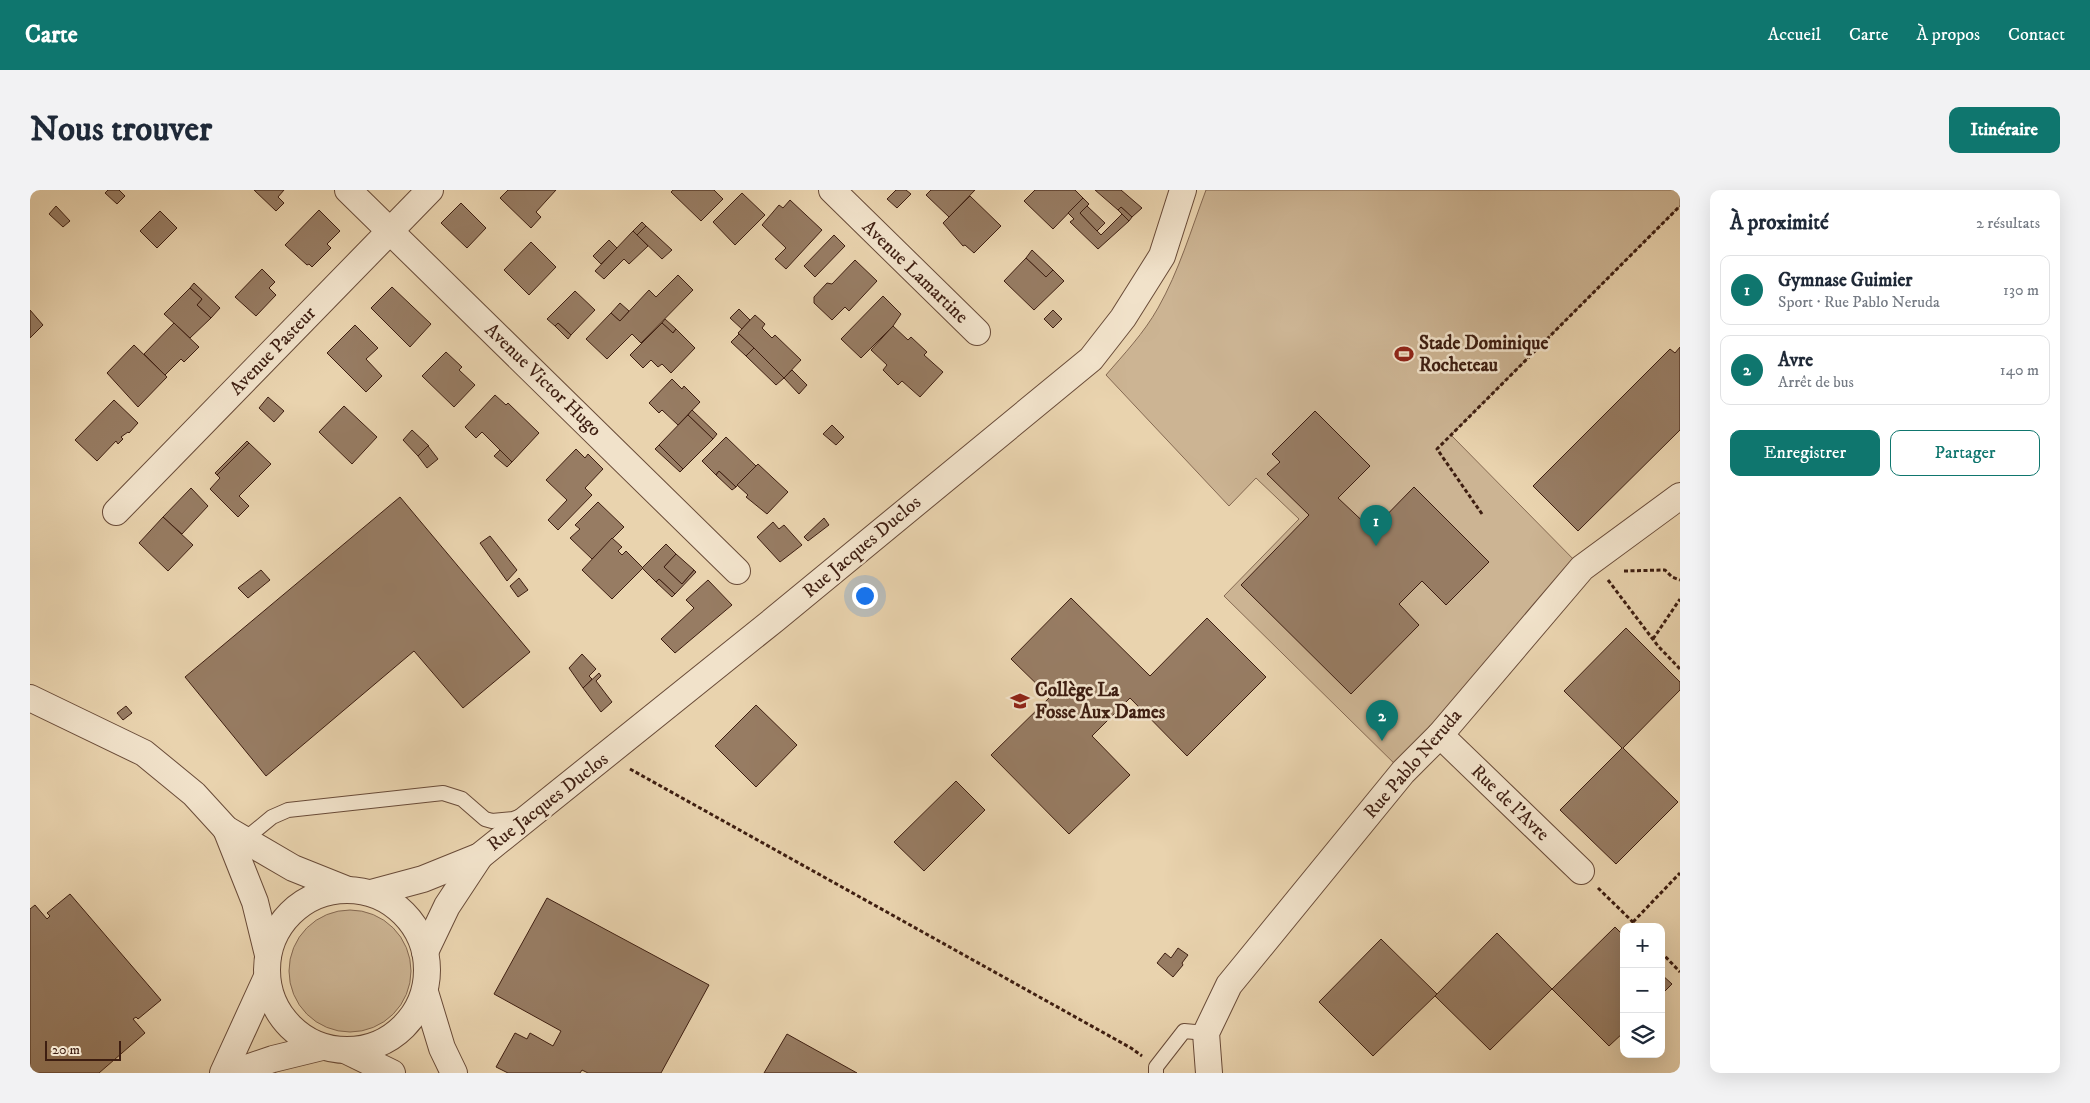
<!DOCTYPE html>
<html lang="fr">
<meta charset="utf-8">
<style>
:root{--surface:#fff;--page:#f2f2f3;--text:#1f2937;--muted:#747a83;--line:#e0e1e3;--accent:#0f766e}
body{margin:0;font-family:"IM FELL DW Pica",serif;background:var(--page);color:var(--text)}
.controls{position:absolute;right:15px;bottom:15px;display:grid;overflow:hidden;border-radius:10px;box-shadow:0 5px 20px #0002}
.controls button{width:45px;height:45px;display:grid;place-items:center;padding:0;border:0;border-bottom:1px solid var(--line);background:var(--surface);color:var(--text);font:25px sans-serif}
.scale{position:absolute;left:15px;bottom:12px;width:76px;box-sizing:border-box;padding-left:5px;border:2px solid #3e1e11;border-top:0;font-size:14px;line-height:18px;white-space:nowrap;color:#3e1e11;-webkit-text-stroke:4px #f1e2ca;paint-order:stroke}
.you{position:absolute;left:834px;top:405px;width:18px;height:18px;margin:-12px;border:4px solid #fff;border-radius:50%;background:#1a73e8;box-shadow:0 0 0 8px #1a73e833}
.badge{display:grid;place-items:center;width:32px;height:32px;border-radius:50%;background:var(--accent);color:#fff;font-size:16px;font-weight:700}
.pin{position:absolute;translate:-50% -41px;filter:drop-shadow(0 1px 2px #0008)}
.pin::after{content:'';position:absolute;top:26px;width:18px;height:15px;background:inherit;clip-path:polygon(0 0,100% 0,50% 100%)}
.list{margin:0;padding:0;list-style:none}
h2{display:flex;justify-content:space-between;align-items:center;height:65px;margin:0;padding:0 20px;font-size:21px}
h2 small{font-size:16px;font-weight:400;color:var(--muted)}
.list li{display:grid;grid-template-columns:32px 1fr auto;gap:15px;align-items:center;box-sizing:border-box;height:70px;margin:0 10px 10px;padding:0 10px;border:1px solid var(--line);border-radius:10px}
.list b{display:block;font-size:19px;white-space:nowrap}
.list p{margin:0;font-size:16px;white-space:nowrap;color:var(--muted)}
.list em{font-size:16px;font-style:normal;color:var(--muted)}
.actions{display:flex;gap:10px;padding:15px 20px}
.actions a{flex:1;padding:11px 0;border:1px solid var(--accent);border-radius:10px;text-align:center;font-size:18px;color:var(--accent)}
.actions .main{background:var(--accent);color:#fff}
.icon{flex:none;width:28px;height:28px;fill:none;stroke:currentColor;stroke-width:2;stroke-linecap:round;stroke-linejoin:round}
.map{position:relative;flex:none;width:1650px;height:883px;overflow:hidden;border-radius:10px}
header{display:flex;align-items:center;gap:30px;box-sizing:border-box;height:70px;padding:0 25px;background:var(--accent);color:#fff}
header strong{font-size:24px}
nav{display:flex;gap:28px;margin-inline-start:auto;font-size:18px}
.intro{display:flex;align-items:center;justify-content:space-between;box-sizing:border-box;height:120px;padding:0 30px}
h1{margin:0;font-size:35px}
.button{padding:12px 22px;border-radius:10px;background:var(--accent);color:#fff;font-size:18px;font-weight:700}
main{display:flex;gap:30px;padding:0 30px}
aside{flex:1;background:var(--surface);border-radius:10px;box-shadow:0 5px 20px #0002}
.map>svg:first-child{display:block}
</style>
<header>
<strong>Carte</strong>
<nav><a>Accueil</a><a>Carte</a><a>À propos</a><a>Contact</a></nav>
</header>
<div class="intro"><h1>Nous trouver</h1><a class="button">Itinéraire</a></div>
<main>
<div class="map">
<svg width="1650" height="883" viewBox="0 0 1650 883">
<rect width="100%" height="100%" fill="#e9d3ae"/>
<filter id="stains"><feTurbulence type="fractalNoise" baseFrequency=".004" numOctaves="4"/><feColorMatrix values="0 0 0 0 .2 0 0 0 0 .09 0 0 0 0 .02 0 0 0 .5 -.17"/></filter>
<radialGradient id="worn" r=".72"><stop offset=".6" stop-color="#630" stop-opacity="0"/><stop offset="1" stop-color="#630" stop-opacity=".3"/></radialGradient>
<g fill="#ccb493" stroke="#856952">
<path d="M1176 0H1650V16L1421 245 1552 378 1373 582 1194 406 1269 329 1226 288 1199 316 1076 185C1094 164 1114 143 1128 118 1149 81 1161 40 1176 0Z"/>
<circle cx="320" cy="781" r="61"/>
</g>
<g fill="#977c63" stroke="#3e1e11">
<path d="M78 0H89L95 6 87 14 75 3Z"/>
<path d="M224 0H254L248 7 254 13 246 21Z"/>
<path d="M478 0H526L506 22 511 27 501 38 470 8Z"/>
<path d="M643 0H684L693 9 671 31 641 2Z"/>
<path d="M866 0H876L881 4 867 18 857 9Z"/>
<path d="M901 0H945L919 27 896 5Z"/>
<path d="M1005 0H1045L1053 8 1023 39 994 11Z"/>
<path d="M1065 0H1091L1112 18 1102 27 1091 17 1088 20Z"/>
<path d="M712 3 735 25 705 55 683 32Z"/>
<path d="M940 6 971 36 944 63 935 55 933 56 913 33Z"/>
<path d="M1053 8 1059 14 1050 23 1071 45 1092 24 1099 31 1068 59 1040 32 1044 29 1038 23Z"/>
<path d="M760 10 792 40 756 79 745 69 756 58 732 35 749 15 753 18Z"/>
<path d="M431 13 456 38 437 58 411 33Z"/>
<path d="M26 16 40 31 33 37 19 24Z"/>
<path d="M1057 16 1075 33 1067 41 1050 23Z"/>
<path d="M1091 17 1102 27 1099 31 1088 20Z"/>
<path d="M289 20 310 41 297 54 301 58 282 77 279 74 277 75 255 55Z"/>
<path d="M130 21 147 38 127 58 110 41Z"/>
<path d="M612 32 616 36 607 45 603 41Z"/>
<path d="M616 36 642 60 632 69 607 45Z"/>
<path d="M603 41 618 56 599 74 594 69 574 89 565 81Z"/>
<path d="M804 45 815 56 785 87 774 76Z"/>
<path d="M579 50 587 58 571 74 563 66Z"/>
<path d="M501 52 526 77 499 105 474 80Z"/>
<path d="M1002 60 1023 80 1016 87 996 68Z"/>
<path d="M996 68 1016 87 1023 80 1034 91 1004 120 974 91Z"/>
<path d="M825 70 847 91 819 121 815 117 802 130 784 113V107L797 93 802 94Z"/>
<path d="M232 79 245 92 239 98 246 105 226 126 205 107Z"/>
<path d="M648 85 663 100 611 153 602 144 577 169 556 149 581 123 590 131 619 100 626 107Z"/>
<path d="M164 93 190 118 181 128 167 115 172 109 160 98Z"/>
<path d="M362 97 401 134 380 157 341 118Z"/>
<path d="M160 98 172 109 167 115 181 128 160 148 134 124Z"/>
<path d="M545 101 565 120 541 145 528 133 525 136 517 129Z"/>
<path d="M853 106 871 124 863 136 831 168 811 149Z"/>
<path d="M590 113 599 121 590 131 581 123Z"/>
<path d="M709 119 720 130 712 139 700 128Z"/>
<path d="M0 120 13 135 0 148Z"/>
<path d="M1023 120 1032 129 1023 138 1014 129Z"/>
<path d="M725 125 735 134 732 138 742 148 745 145 771 170 754 188 708 143Z"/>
<path d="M635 129 646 139 643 143 632 133Z"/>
<path d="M144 133 169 157 154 172 151 169 135 185 114 164Z"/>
<path d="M528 133 541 145 538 149 525 136Z"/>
<path d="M632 133 643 143 646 139 665 158 641 183 632 174 628 177 621 170 613 178 600 165Z"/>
<path d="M325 135 348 158 336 169 352 186 336 202 297 163Z"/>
<path d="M863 136 878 150 881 147 897 162 894 165 913 182 890 207 872 191 868 195 853 180 857 175 841 160Z"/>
<path d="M709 144 724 158 716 166 701 152Z"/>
<path d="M104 155 137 187 108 217 77 183Z"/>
<path d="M1650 157V240L1548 341 1503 296 1640 159 1645 163Z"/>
<path d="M724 158 754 188 746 195 716 166Z"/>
<path d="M416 162 432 177 429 180 445 195 424 217 392 186Z"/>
<path d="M762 180 777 195 769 204 754 188Z"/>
<path d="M642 189 652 199 654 196 670 212 648 235 632 220 629 223 619 213Z"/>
<path d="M465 205 476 215 478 213 509 243 482 272 452 242 446 248 435 237Z"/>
<path d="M238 207 254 221 244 232 229 218Z"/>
<path d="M84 210 108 233 99 243 98 242 91 247 93 249 88 254 86 251 67 271 45 250Z"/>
<path d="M314 216 347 247 322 274 289 242Z"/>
<path d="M662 220 687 244 683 249 658 225Z"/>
<path d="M1285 221 1340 276 1308 308 1342 340 1384 297 1459 372 1416 415 1392 391 1369 414 1389 435 1321 504 1211 395 1279 325 1237 284 1250 272 1242 264Z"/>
<path d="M658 225 683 249 653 279 629 255Z"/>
<path d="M802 235 814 247 806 255 793 244Z"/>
<path d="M382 240 399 256 388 266 373 250Z"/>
<path d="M696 247 726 276 706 297 689 281 686 285 672 271Z"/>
<path d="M217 251 219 253 187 285 185 283Z"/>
<path d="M219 253 241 274 209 306 219 316 208 327 180 299 190 288 187 285Z"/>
<path d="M629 255 653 279 650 282 625 259Z"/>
<path d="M398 256 408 269 397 278 388 266Z"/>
<path d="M546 259 555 268 558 264 573 279 555 298 562 305 528 340 518 330 537 310 516 290Z"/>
<path d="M470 260 482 272 477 277 464 266Z"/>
<path d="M728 274 758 302 737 324 716 307 718 305 707 295Z"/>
<path d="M689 281 706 297 702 300 686 285Z"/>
<path d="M161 298 178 316 152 344 133 327Z"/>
<path d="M370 307 500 462 433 518 384 461 236 586 155 487Z"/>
<path d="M568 312 594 337 562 369 540 348 550 339 545 335Z"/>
<path d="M133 327 163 355 138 381 109 353Z"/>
<path d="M794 328 799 335 778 351 774 347Z"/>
<path d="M743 332 749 339 754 335 772 355 750 372 727 347Z"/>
<path d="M460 346 487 380 477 391 450 353Z"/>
<path d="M582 348 592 357 588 361 592 365 596 361 613 378 582 409 552 380Z"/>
<path d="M636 354 646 364 634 377 652 394 664 380 666 382 645 404 629 389 626 392 612 378Z"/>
<path d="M646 364 664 380 652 394 634 377Z"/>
<path d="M231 380 240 390 218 408 208 398Z"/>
<path d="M489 388 498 400 488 407 480 396Z"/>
<path d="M629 389 645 404 642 407 626 392Z"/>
<path d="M678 390 702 415 645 463 631 449 664 418 656 410Z"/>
<path d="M1041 408 1120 486 1177 428 1236 487 1157 566 1100 508 1062 546 1100 585 1039 644 961 565 1020 507 981 469Z"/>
<path d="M1596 438 1650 492V500L1593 558 1648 612 1586 674 1530 620 1592 558 1534 501Z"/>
<path d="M552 464 566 479 559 486 562 489 553 498 539 478Z"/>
<path d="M569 483 571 486 566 491 582 512 571 522 553 498Z"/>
<path d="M726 515 767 555 726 597 685 556Z"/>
<path d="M96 516 102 523 93 530 87 523Z"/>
<path d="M926 591 955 620 894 681 864 652Z"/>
<path d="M40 704 131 810 108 829 106 827 103 829 115 843 69 883H0V719L5 715 17 729 20 726 17 723Z"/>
<path d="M517 708 679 795 631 883H558L552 880 550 883H478L466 877 485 843 497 849 500 843 523 856 531 841 464 804Z"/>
<path d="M1585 737 1594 746V842L1579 856 1522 799Z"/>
<path d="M1467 743 1522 799 1460 860 1405 806Z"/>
<path d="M1351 749 1407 804 1343 866 1289 812Z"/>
<path d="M1148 758 1158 765 1152 773 1153 775 1143 787 1127 773 1135 763 1141 768Z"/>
<path d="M1631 784 1642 794 1631 805Z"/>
<path d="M757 844 827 883H734Z"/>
</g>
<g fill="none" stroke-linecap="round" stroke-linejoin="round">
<g stroke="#694b38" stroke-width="16">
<g id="lane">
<path d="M214 650 242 627 258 620 413 603 432 609 455 629 462 631 483 629 491 626"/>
<path d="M1126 883V877L1154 841 1176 843"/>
</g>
</g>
<g stroke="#694b38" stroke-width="28">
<g id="street">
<path d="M318 0 707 381"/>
<path d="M802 0 947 142"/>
<path d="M86 322 400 0"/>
<path d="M0 508 114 563 164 604 196 639 263 678 318 700"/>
<path d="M1410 545 1551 681"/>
<path d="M196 639 225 712 238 765"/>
<circle cx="317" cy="780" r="80"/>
<path d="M341 703 393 689 450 666 745 429 1061 169 1093 128 1132 66 1153 0"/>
<path d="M395 762 417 716 450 666"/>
<path d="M395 802 412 858 424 883"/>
<path d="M317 861 362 883"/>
<path d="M193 883 236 789"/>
<path d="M202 883 243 869 292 857"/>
<path d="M1179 883 1176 843 1199 795 1217 773 1373 582 1410 545 1552 378 1650 306"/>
</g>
</g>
<g stroke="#3e1e11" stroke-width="3" stroke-dasharray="4 2.5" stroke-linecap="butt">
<path d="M1452 324 1407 259 1650 16"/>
<path d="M1594 381 1635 380 1642 387 1650 390"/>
<path d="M1578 390 1628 456 1650 479"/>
<path d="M1623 449 1650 409"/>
<path d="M600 579 1101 858 1112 866"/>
<path d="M1568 698 1608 737"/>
<path d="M1603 732 1650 683"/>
<path d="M1631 762 1650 782"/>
</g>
<use href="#lane" stroke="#f1e2ca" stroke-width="14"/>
<use href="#street" stroke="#f1e2ca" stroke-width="26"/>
</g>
<defs>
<g id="stadium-bare" transform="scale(1.5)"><path d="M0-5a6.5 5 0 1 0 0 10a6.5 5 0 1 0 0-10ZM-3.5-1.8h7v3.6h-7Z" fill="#8f2418" stroke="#f1e2ca" stroke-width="2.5" paint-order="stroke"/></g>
<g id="school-bare" transform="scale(1.5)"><path d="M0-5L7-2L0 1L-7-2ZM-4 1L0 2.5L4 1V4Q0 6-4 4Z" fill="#8f2418" stroke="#f1e2ca" stroke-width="2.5" paint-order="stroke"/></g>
</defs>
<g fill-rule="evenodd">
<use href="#stadium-bare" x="1374" y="164"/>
<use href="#school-bare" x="990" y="511"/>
</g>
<g text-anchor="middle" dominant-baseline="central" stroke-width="5" stroke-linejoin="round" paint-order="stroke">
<g font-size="19" fill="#3e1e11" stroke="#f1e2ca">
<text transform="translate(885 82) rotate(44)">Avenue Lamartine</text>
<text transform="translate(243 161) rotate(-46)">Avenue Pasteur</text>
<text transform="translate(513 190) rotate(44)">Avenue Victor Hugo</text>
<text transform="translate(832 357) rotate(-40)">Rue Jacques Duclos</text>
<text transform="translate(1383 574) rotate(-49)">Rue Pablo Neruda</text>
<text transform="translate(518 612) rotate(-38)">Rue Jacques Duclos</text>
<text transform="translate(1480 613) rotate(44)">Rue de l'Avre</text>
</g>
<g font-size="19" font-weight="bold" fill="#3e1e11" stroke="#f1e2ca" text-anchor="start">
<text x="1389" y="153">Stade Dominique<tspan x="1389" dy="22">Rocheteau</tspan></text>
<text x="1005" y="500">Collège La<tspan x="1005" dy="22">Fosse Aux Dames</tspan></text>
</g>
</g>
<rect width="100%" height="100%" filter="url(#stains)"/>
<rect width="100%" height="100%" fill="url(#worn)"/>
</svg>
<div class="controls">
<button>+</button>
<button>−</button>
<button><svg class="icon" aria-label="layers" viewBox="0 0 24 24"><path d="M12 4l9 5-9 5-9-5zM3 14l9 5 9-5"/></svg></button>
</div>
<div class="scale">20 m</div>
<div class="you"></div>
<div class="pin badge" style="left:1346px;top:356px">1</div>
<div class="pin badge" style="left:1352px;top:551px">2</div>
</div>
<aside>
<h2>À proximité<small>2 résultats</small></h2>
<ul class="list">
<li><span class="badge">1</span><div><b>Gymnase Guimier</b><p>Sport · Rue Pablo Neruda</p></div><em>130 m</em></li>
<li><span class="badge">2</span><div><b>Avre</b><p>Arrêt de bus</p></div><em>140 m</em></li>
</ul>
<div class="actions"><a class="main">Enregistrer</a><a>Partager</a></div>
</aside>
</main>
